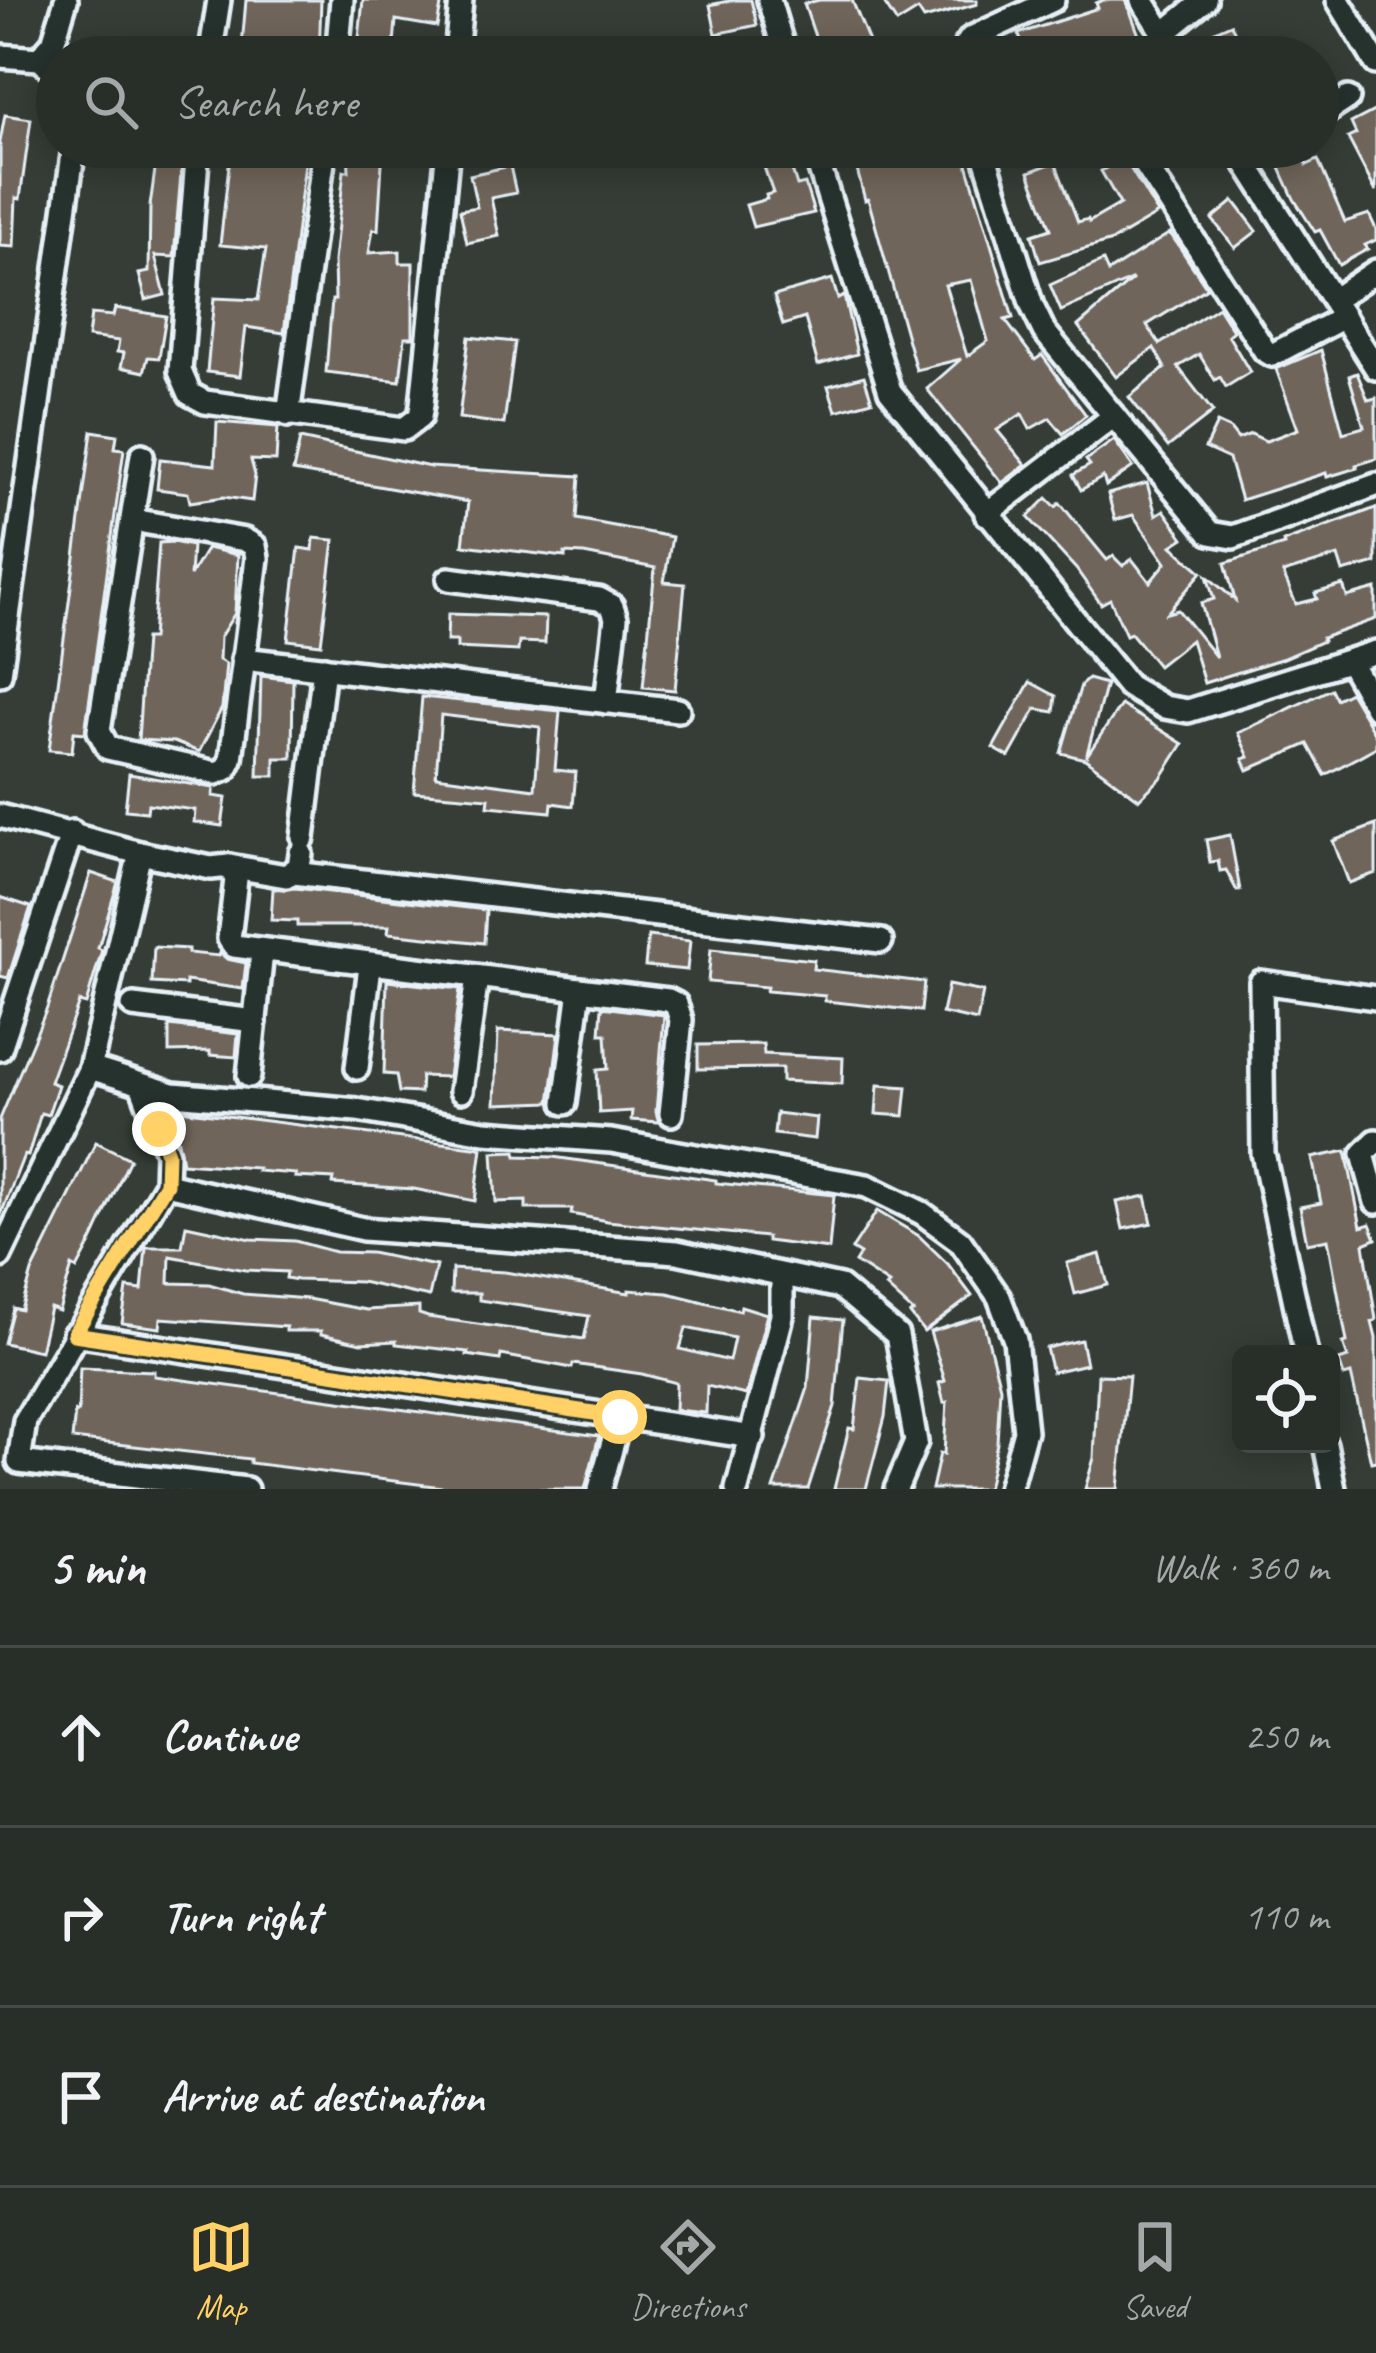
<!DOCTYPE html>
<meta charset="utf-8">
<style>
:root{--surface:#282e28;--page:#343a34;--text:#f1f3f6;--muted:#a5a8a8;--line:#444a45;--accent:#ffd166}
body{margin:0;font-family:Caveat,sans-serif;background:var(--page);color:var(--text)}
.controls{position:absolute;right:36px;bottom:36px;display:grid;overflow:hidden;border-radius:18px;box-shadow:0 6px 30px #0003}
.controls button{width:108px;height:108px;display:grid;place-items:center;padding:0;border:0;border-bottom:3px solid var(--line);background:var(--surface);color:var(--text);font:60px sans-serif}
.stop{position:absolute;width:36px;height:36px;margin:-27px;border:9px solid #ffd166;border-radius:50%;background:#fff}
.stop.end{background:#ffd166;border-color:#fff;box-shadow:0 3px 12px #0008}
.list{margin:0;padding:0;list-style:none}
h2{display:flex;justify-content:space-between;align-items:center;height:156px;margin:0;padding:0 48px;font-size:51px}
h2 small{font-size:39px;font-weight:400;color:var(--muted)}
.list li{display:grid;grid-template-columns:78px 1fr auto;gap:36px;align-items:center;box-sizing:border-box;height:180px;padding:0 48px;border-top:3px solid var(--line)}
.list b{display:block;font-size:45px;white-space:nowrap}
.list em{font-size:39px;font-style:normal;color:var(--muted)}
.icon{flex:none;width:66px;height:66px;fill:none;stroke:currentColor;stroke-width:2;stroke-linecap:round;stroke-linejoin:round}
.map{position:relative;flex:none;width:1376px;height:1489px;overflow:hidden}
.search{position:absolute;background:var(--surface);box-shadow:0 6px 30px #0003;left:36px;right:36px;top:36px;height:132px;display:flex;align-items:center;gap:30px;box-sizing:border-box;padding:0 42px;border-radius:66px;color:var(--muted);font-size:45px}
.sheet{height:696px;background:var(--surface)}
nav{display:flex;justify-content:space-around;align-items:center;box-sizing:border-box;height:168px;border-top:3px solid var(--line);background:var(--surface);font-size:33px;color:var(--muted)}
nav a{display:grid;justify-items:center;gap:6px}
nav .on{color:var(--accent)}
.map>svg:first-child{display:block}
</style>
<div class="map">
<svg width="1376" height="1489" viewBox="0 0 1376 1489">
<rect width="100%" height="100%" fill="#353d36"/>
<filter id="ink" filterUnits="userSpaceOnUse"><feTurbulence type="fractalNoise" baseFrequency=".00833" numOctaves="2"/><feDisplacementMap in="SourceGraphic" scale="24" xChannelSelector="R" yChannelSelector="G"/><feConvolveMatrix kernelMatrix="1 2 1 2 8 2 1 2 1" color-interpolation-filters="sRGB"/></filter>
<g filter="url(#ink)">
<g fill="#70655a" stroke="#e8f1f8" stroke-width="3" fill-rule="evenodd">
<path d="M246 0H321L319 57H241Z"/>
<path d="M363 0H442L437 27 396 20 393 57H357Z"/>
<path d="M733 0H751L757 25 716 34 710 5Z"/>
<path d="M819 0H852L869 42 846 57H822L804 4Z"/>
<path d="M882 0H977V4L924 19 918 10 897 23Z"/>
<path d="M1103 0H1126L1147 57H976L980 52 1021 40 1018 34 1098 8 1096 3Z"/>
<path d="M1231 24 1244 54 1208 57 1199 38Z"/>
<path d="M1376 110V192L1348 138 1356 134 1351 123Z"/>
<path d="M5 115 31 119 20 199 16 198 14 247 0 246V142Z"/>
<path d="M231 147H307L284 333 246 327 240 376 207 372 214 298 258 300 266 249 220 245Z"/>
<path d="M348 147H383L378 230 373 229 369 253 400 251V263H413V337H405L400 381 326 372 332 300H335L334 261 344 171H349Z"/>
<path d="M757 147H795L799 158 789 161 797 186 805 184 814 213 753 227 746 205 767 199 766 195 773 193Z"/>
<path d="M911 147H962L1013 318 1005 320 1035 360 1042 355 1086 415 1063 434 1050 418 1030 429 1022 414 997 430 1026 465 1002 483 927 389 961 359 916 370 868 199 865 200 857 170 914 158ZM971 280 988 341 967 356 945 285Z"/>
<path d="M158 148 183 150 174 257 155 256 165 295 146 300 139 274 149 272 150 206Z"/>
<path d="M1124 158 1158 214 1112 241 1040 262 1032 235 1051 229 1029 172 1055 162 1078 222 1088 219 1089 222 1120 204 1101 171Z"/>
<path d="M1304 158 1307 165 1318 160 1345 222 1369 214 1376 229V240L1365 245 1368 249 1339 265 1320 230 1315 232 1294 199 1280 168Z"/>
<path d="M510 166 516 193 491 198 499 236 467 243 460 210 477 207 470 175Z"/>
<path d="M1234 201 1257 231 1235 248 1212 219Z"/>
<path d="M1170 233 1207 288 1147 325 1160 344 1218 307 1233 331 1228 335 1250 372 1226 387 1220 377 1215 380 1199 354 1178 367 1213 412 1168 447 1129 397 1165 368 1154 348 1116 377 1078 326 1133 279 1061 311 1050 285 1103 261 1108 272Z"/>
<path d="M832 279 838 299 844 296 857 354 818 365 805 318 783 325 774 296Z"/>
<path d="M115 308 166 316 159 358 148 357 144 372 121 367 124 353 117 352 119 341 88 337 91 314 113 316Z"/>
<path d="M469 337 515 342 504 424 459 418Z"/>
<path d="M1321 350 1343 433 1364 427 1349 376 1357 373 1368 400 1376 398V459L1356 465 1357 468 1327 477 1326 473 1241 500 1229 459 1205 448 1217 423 1230 429 1238 439 1251 434 1266 441 1298 429 1276 369Z"/>
<path d="M864 376 872 401 836 411 828 386Z"/>
<path d="M217 422 278 427 276 461 251 460 255 475 252 501 224 497 190 502 188 493 157 489 160 459 215 465Z"/>
<path d="M92 431 117 435 115 448 124 449 85 733 74 732 72 752 49 750Z"/>
<path d="M300 439 430 467 580 476 577 519 672 537 664 582 685 584 675 690 643 687 655 568 584 554 565 553V557L463 545 468 502 293 471Z"/>
<path d="M1114 440 1133 467 1106 486 1103 477 1081 490 1073 475 1090 465 1086 460Z"/>
<path d="M1147 483 1156 515 1164 510 1184 538 1172 546 1202 572 1167 613 1178 610 1216 657 1201 603 1214 599 1207 576 1235 600 1225 563 1284 545 1283 542 1376 508V563L1343 572 1338 556 1283 573 1296 604 1317 599 1315 593 1343 585 1347 597 1376 589V619L1322 638 1323 641 1284 658 1204 683 1191 640 1158 666 1131 633 1126 635 1110 599 1101 604 1076 569 1028 517 1047 498 1056 507 1060 503 1107 560 1113 556 1123 566 1132 559 1150 582 1166 563 1133 515 1115 520 1108 494Z"/>
<path d="M314 538 334 540 321 644 288 640 299 548 313 550Z"/>
<path d="M173 542 192 546 190 576 207 548 238 555 235 613 220 637 219 660 226 664 222 708 199 752 174 742 138 740 145 639H152L159 543Z"/>
<path d="M448 614 546 617 545 643 519 642 518 651 457 648V641H447Z"/>
<path d="M261 676 293 680 292 758H275V776H258Z"/>
<path d="M1088 679 1106 684 1086 757 1121 705 1183 744 1161 778 1139 799 1085 759 1061 753 1081 685Z"/>
<path d="M1030 682 1056 696 1054 712 1036 709 1009 757 993 748Z"/>
<path d="M1331 689 1336 699 1350 692 1376 736V747L1325 775 1308 744 1248 770 1243 759 1249 757 1238 733Z"/>
<path d="M422 697 560 711 555 770 576 772 573 806 552 803 551 812 488 806 489 798 414 792ZM441 715 540 727 535 789 436 776Z"/>
<path d="M129 774 214 788 213 796 226 798 222 826 194 822 195 810 148 804 147 812 125 810Z"/>
<path d="M1376 825V873L1349 883 1333 841Z"/>
<path d="M1230 835 1240 890 1237 891 1226 870 1220 871 1218 861 1210 862 1206 840Z"/>
<path d="M91 873 118 882 98 948 102 950 86 1004 79 1002 50 1082 58 1085 48 1115 41 1113 28 1156 24 1155 0 1217V1119L47 1008Z"/>
<path d="M295 888 486 910 484 943 388 933 389 926H297V921L271 920 273 889Z"/>
<path d="M0 897 31 907 8 978 0 976Z"/>
<path d="M648 936 690 941 687 970 645 966Z"/>
<path d="M154 947 188 949V953L219 956 220 953 227 959 246 963 243 989 186 981V985L152 983Z"/>
<path d="M711 949 814 960 813 969 924 982 921 1011 825 1001V996L766 991 767 987 708 982Z"/>
<path d="M387 981 460 989 448 1077 421 1076 420 1093 399 1092 396 1075 384 1074Z"/>
<path d="M948 985 983 992 977 1021 942 1013Z"/>
<path d="M602 1007 664 1015 656 1112 659 1122 631 1120 632 1111 599 1113 597 1070 608 1069 606 1034H600Z"/>
<path d="M169 1026 238 1034 236 1057 210 1055V1051L169 1052Z"/>
<path d="M498 1031 559 1034 550 1102 495 1104Z"/>
<path d="M763 1044 764 1054 843 1058 842 1084 782 1081V1068L698 1069V1045Z"/>
<path d="M878 1085 907 1087 904 1116 876 1114Z"/>
<path d="M172 1109 482 1148 475 1201 414 1189 333 1184 334 1179 295 1177 296 1174 257 1171 258 1168 182 1163Z"/>
<path d="M776 1113 817 1118 815 1139 774 1134Z"/>
<path d="M96 1142 130 1159 92 1241 77 1269 72 1266 59 1311 50 1308 40 1351 4 1343 13 1308 21 1310 32 1272Z"/>
<path d="M516 1151 517 1156 553 1157 716 1180V1183L834 1195 829 1249 767 1241V1237L607 1221 571 1214 572 1209H526V1201L496 1202 493 1152Z"/>
<path d="M1346 1151 1361 1227 1370 1224 1376 1239 1364 1244 1376 1320 1372 1322 1376 1338V1461L1371 1462 1351 1374 1344 1376 1339 1361 1348 1358 1343 1343 1347 1342 1328 1239 1307 1243 1300 1207 1321 1203 1312 1158Z"/>
<path d="M1146 1196 1152 1223 1123 1229 1117 1202Z"/>
<path d="M877 1211 919 1236 948 1264 972 1296 924 1332 910 1314 913 1312 886 1287 889 1284 855 1262 860 1254 852 1249Z"/>
<path d="M186 1225 251 1239 295 1241 335 1252 371 1253 436 1266 429 1297 361 1282 297 1280 286 1278 287 1272 245 1270 170 1256 169 1283 209 1284 243 1294 308 1299 366 1310 419 1307V1314L428 1317 584 1339 589 1316 479 1300V1293H451L452 1269 505 1272 629 1293V1290L668 1293 740 1311 741 1306 767 1314 746 1395 707 1386 706 1413 675 1410 676 1383 642 1374 573 1364 572 1368 501 1355 500 1360 467 1355 468 1352 396 1344V1341L361 1343 321 1334V1331H286V1327L161 1318 160 1328 122 1323 127 1288 142 1290 146 1247H182ZM686 1328 734 1338 729 1361 680 1349Z"/>
<path d="M1100 1254 1108 1285 1075 1294 1067 1263Z"/>
<path d="M982 1316 1000 1387 997 1443 987 1489H932L940 1453 944 1454 947 1402 944 1403 939 1383 945 1381 930 1332Z"/>
<path d="M814 1317 843 1320 835 1406 808 1489H774L808 1388Z"/>
<path d="M1081 1340 1086 1364 1052 1372 1046 1348Z"/>
<path d="M80 1368 154 1371V1376L599 1436 585 1489H458L250 1463V1459L72 1439 75 1412H78Z"/>
<path d="M1098 1375 1129 1376 1118 1489H1085L1094 1458Z"/>
<path d="M860 1378 889 1381 885 1417 866 1489H834L849 1428 854 1429Z"/>
</g>
<g fill="none" stroke-linecap="round" stroke-linejoin="round">
<g stroke="#e8f1f8" stroke-width="30">
<g id="minor">
<path d="M769 0 786 57"/>
<path d="M1142 0 1178 57"/>
<path d="M1338 0 1376 63"/>
<path d="M1163 34 1205 0"/>
<path d="M0 56 39 59 57 73"/>
<path d="M210 57 219 0"/>
<path d="M337 57 342 0"/>
<path d="M456 57 461 0"/>
<path d="M958 57 971 38 1053 0"/>
<path d="M39 59 53 43 66 0"/>
<path d="M1319 117 1348 98"/>
<path d="M198 147 180 371 190 394 205 402 404 429 420 417 422 405 448 147"/>
<path d="M813 147 890 391 1128 686 1164 707 1188 711 1376 652"/>
<path d="M982 147 1032 306 1044 331 1210 533 1233 537 1376 485"/>
<path d="M1139 147 1145 164 1265 351 1272 355 1344 317"/>
<path d="M1236 147 1376 368"/>
<path d="M1247 165 1274 147"/>
<path d="M1333 300 1376 271"/>
<path d="M288 415 325 147"/>
<path d="M986 514 1114 416"/>
<path d="M132 520 245 540 255 546 257 558 231 759 226 769 216 773 108 748 99 731 142 455"/>
<path d="M449 579 599 599 612 606 616 618 606 702"/>
<path d="M243 659 678 710"/>
<path d="M1350 662 1376 708"/>
<path d="M0 674 74 147"/>
<path d="M0 816 140 853 211 868 229 866 236 879 229 939 234 946 668 1000 676 1004 681 1020 671 1114"/>
<path d="M303 838 324 668"/>
<path d="M229 866 286 876 299 867 301 853"/>
<path d="M294 873 881 941"/>
<path d="M133 1006 255 1021"/>
<path d="M0 1049 72 832"/>
<path d="M90 1068 173 1094 357 1110 485 1132 611 1141 867 1186 922 1213 960 1241 999 1297 1015 1340 1025 1431 1009 1489"/>
<path d="M357 1068 370 966"/>
<path d="M249 1076 262 952"/>
<path d="M142 1087 167 1153 166 1184 25 1421 19 1462 246 1489"/>
<path d="M461 1091 477 978"/>
<path d="M565 1103 580 989"/>
<path d="M1376 1141 1363 1154 1376 1202"/>
<path d="M166 1184 363 1229 677 1252 840 1287 897 1335 916 1442 896 1489"/>
<path d="M0 1256 90 1068 140 853"/>
<path d="M74 1334 753 1437"/>
<path d="M1306 1354 1263 1153 1261 982 1376 998"/>
<path d="M1325 1444 1334 1489"/>
<path d="M600 1489 620 1417"/>
<path d="M737 1489 782 1316V1275"/>
</g>
</g>
<use href="#minor" stroke="#26332d" stroke-width="21"/>
</g>
</g>
<g fill="none" stroke-linecap="round" stroke-linejoin="round" filter="url(#ink)">
<path stroke="#ffd166" stroke-width="15" d="M159 1129 167 1153 166 1184 74 1334 620 1417"/>
</g>
</svg>
<div class="controls">
<button><svg class="icon" aria-label="locate" viewBox="0 0 24 24"><circle cx="12" cy="12" r="6"/><path d="M12 2v4M12 18v4M2 12h4M18 12h4"/></svg></button>
</div>
<div class="stop" style="left:620px;top:1417px"></div>
<div class="stop end" style="left:159px;top:1129px"></div>
<div class="search"><svg class="icon" aria-label="search" viewBox="0 0 24 24"><circle cx="10" cy="10" r="6"/><path d="M15 15l6 6"/></svg>Search here</div>
</div>
<section class="sheet">
<h2>5 min<small>Walk · 360 m</small></h2>
<ul class="list">
<li><svg class="icon" aria-label="ahead" viewBox="0 0 24 24"><path d="M12 20V5M6 11l6-6 6 6"/></svg><div><b>Continue</b></div><em>250 m</em></li>
<li><svg class="icon" aria-label="right" viewBox="0 0 24 24"><path d="M7 20v-9h11M14 6l5 5-5 5"/></svg><div><b>Turn right</b></div><em>110 m</em></li>
<li><svg class="icon" aria-label="arrive" viewBox="0 0 24 24"><path d="M6 21V4h12l-3 4 3 4H6"/></svg><div><b>Arrive at destination</b></div></li>
</ul>
</section>
<nav>
<a class="on"><svg class="icon" aria-label="map" viewBox="0 0 24 24"><path d="M3 6l6-2 6 2 6-2v14l-6 2-6-2-6 2zM9 4v14M15 6v14"/></svg>Map</a>
<a><svg class="icon" aria-label="directions" viewBox="0 0 24 24"><path d="M12 3l9 9-9 9-9-9zM9 14v-3h6M13 9l2 2-2 2"/></svg>Directions</a>
<a><svg class="icon" aria-label="saved" viewBox="0 0 24 24"><path d="M7 4h10v16l-5-4-5 4z"/></svg>Saved</a>
</nav>
